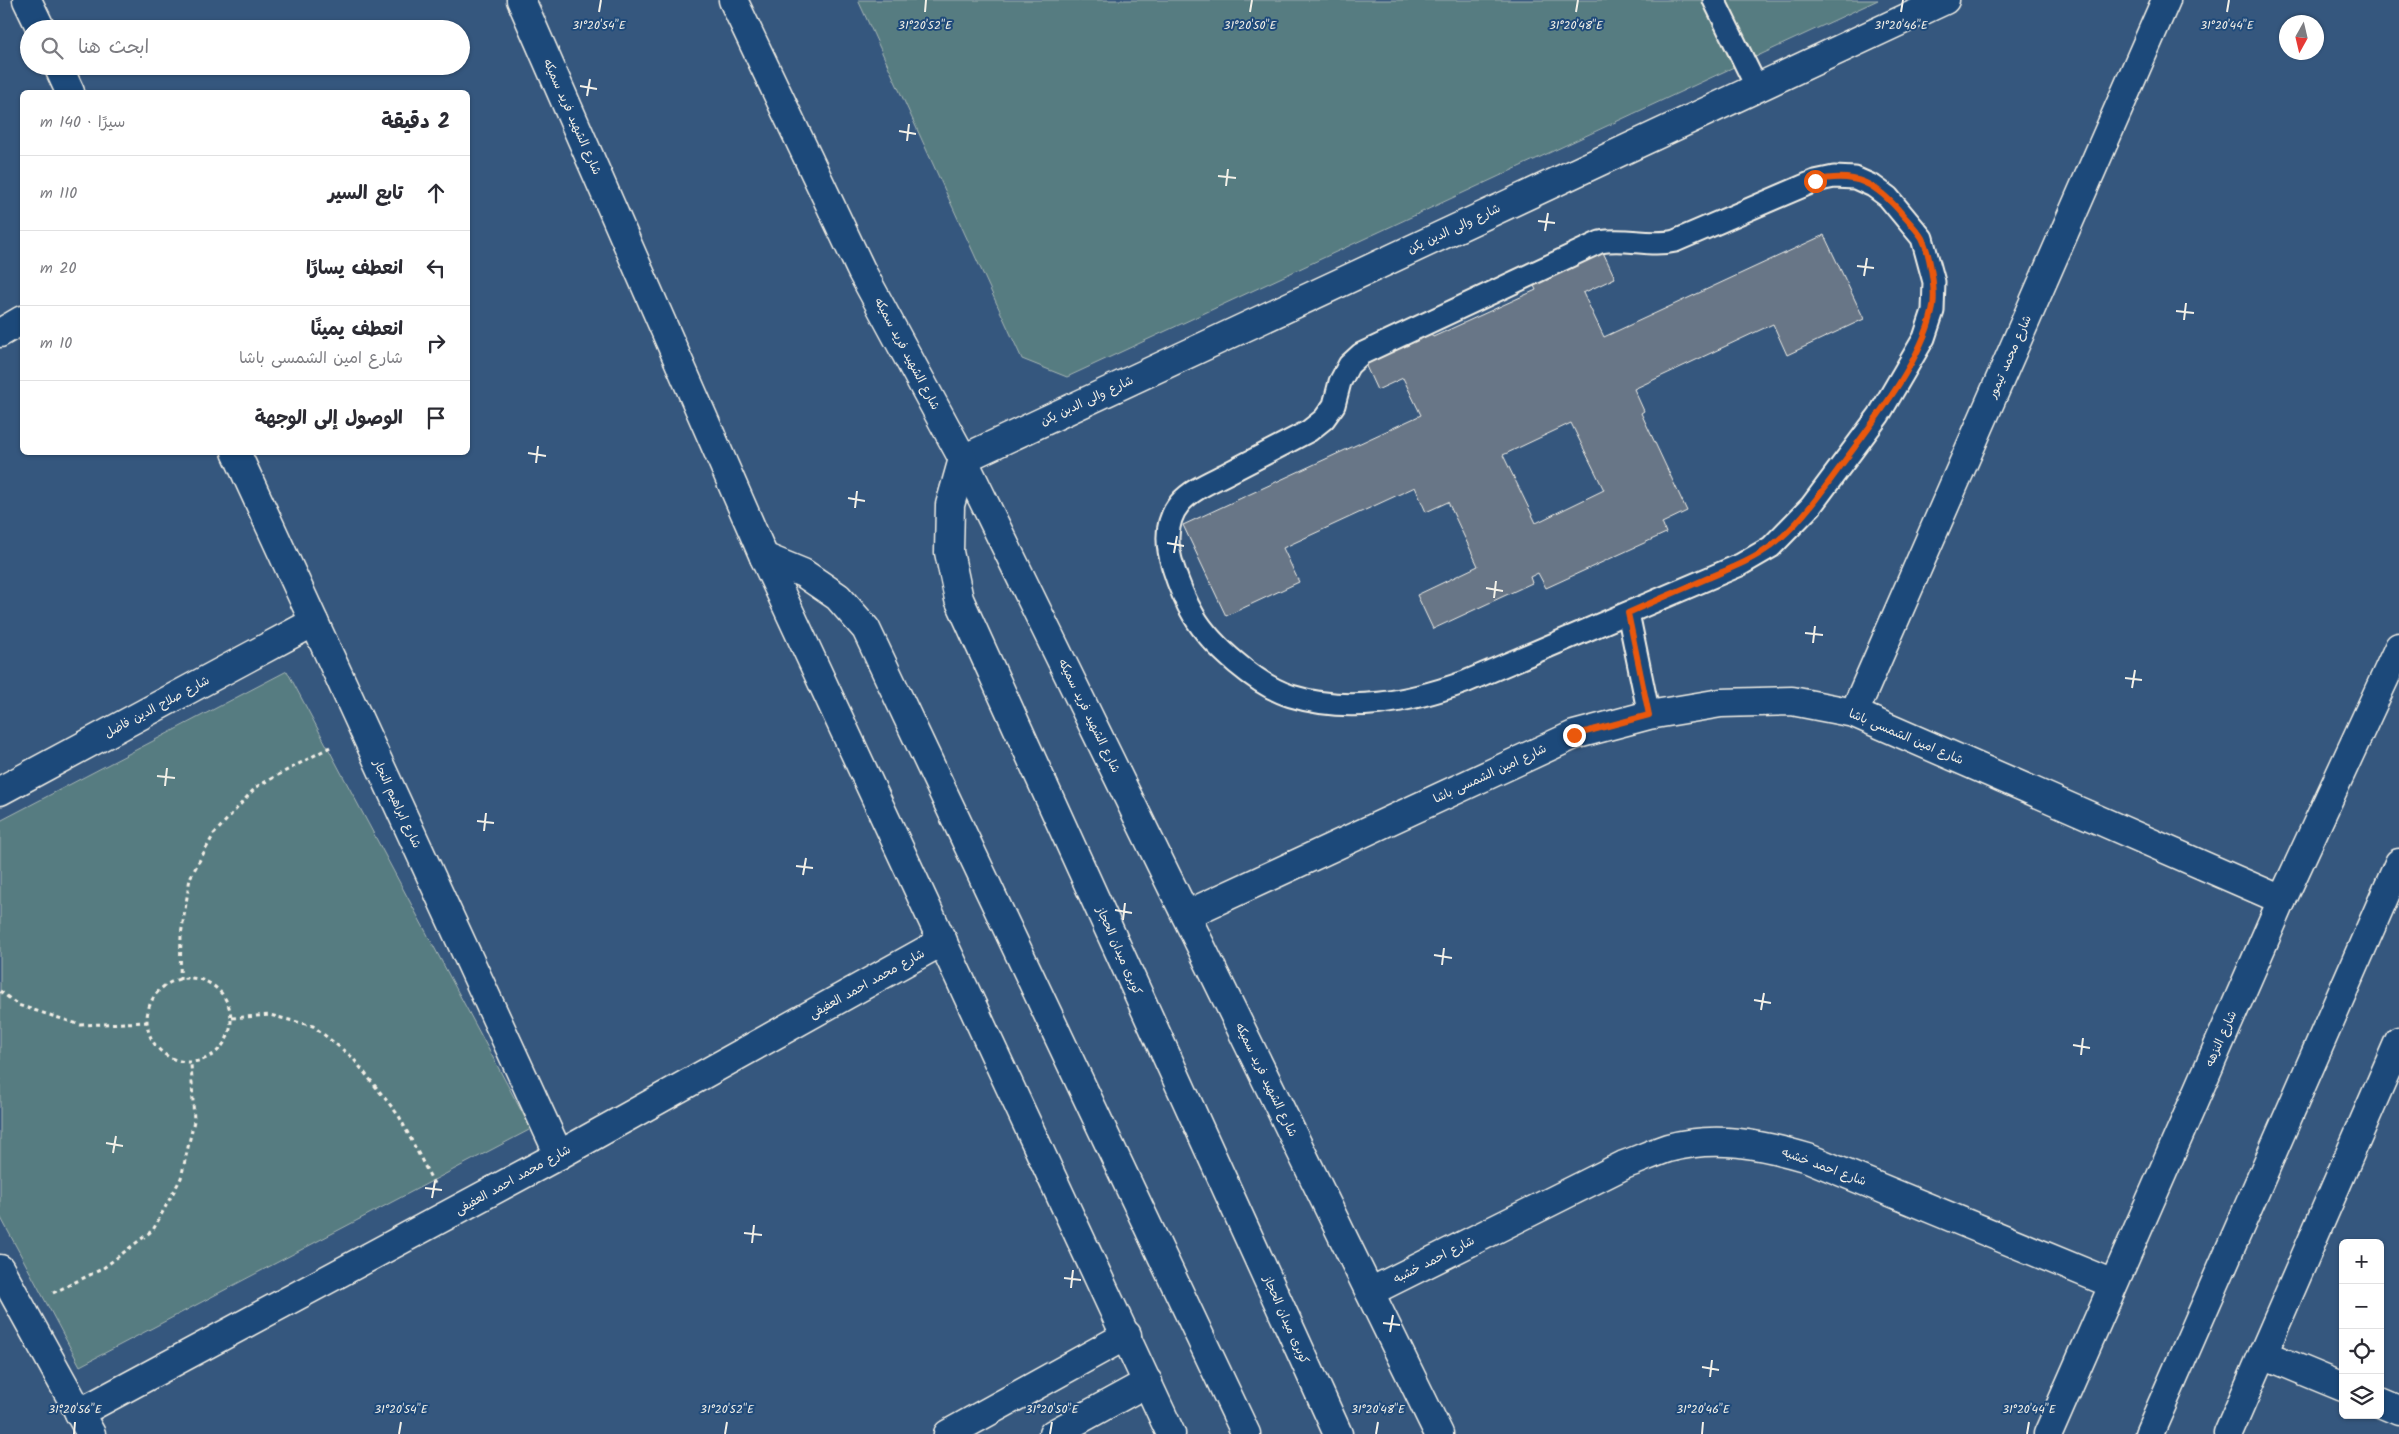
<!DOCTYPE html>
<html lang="ar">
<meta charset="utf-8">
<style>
:root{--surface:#fff;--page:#f2f2f3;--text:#2b2b33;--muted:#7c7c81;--line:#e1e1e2}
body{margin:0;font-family:Kalam,"Playpen Sans Arabic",sans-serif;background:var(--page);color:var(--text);direction:rtl}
.controls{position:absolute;right:15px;bottom:15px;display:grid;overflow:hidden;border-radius:8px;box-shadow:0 1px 4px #0004}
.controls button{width:45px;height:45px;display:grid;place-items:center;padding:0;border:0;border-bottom:1px solid var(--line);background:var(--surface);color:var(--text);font:25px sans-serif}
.compass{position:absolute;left:2279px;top:15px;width:45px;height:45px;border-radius:50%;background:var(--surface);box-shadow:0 1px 4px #0004;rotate:188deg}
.stop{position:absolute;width:15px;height:15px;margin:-11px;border:4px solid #ea580c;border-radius:50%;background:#fff}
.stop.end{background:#ea580c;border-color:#fff;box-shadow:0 1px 5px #0008}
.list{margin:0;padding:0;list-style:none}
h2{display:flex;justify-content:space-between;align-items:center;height:65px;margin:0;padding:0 20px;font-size:21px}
h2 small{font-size:16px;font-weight:400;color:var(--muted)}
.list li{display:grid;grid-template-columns:32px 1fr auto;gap:15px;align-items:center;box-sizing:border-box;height:75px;padding:0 20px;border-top:1px solid var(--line)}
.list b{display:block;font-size:19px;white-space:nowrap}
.list p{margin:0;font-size:16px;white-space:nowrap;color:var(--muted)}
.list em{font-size:16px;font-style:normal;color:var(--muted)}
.icon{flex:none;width:28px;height:28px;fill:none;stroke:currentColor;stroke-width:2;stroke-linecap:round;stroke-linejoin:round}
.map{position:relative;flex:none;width:2399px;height:1434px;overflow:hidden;direction:ltr}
.search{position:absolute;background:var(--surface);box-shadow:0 1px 4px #0004;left:20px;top:20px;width:450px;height:55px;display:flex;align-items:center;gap:12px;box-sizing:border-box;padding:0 18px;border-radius:28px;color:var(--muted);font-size:19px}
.panel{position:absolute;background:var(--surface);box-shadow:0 1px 4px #0004;left:20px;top:90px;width:450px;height:365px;border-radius:8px;direction:rtl}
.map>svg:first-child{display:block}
</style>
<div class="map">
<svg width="2399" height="1434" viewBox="0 0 2399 1434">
<rect width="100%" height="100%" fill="#35577e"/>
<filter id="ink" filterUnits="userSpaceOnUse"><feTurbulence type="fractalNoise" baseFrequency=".02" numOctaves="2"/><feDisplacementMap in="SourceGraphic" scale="10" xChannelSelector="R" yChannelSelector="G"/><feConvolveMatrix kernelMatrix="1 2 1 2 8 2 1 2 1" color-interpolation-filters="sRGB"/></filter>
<g filter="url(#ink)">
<g fill="#577b81" stroke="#a6b6b4">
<path d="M858 0H1878L1067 377 1022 359Z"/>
<path d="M287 671 531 1129 80 1366 0 1216V821Z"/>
</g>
<path fill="#687687" stroke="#f4f1e8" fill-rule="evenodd" d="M1824 235 1864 319 1787 355 1773 324 1634 389 1644 411 1641 413 1687 511 1662 523 1666 533 1546 588 1538 573 1530 577 1532 583 1433 629 1417 595 1478 566 1448 502 1426 512 1415 487 1283 548 1299 582 1226 616 1183 525 1421 415 1403 378 1377 390 1359 351 1425 320 1433 337 1536 290 1526 269 1596 237 1615 278 1583 293 1604 337ZM1571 423 1604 490 1536 523 1503 455Z"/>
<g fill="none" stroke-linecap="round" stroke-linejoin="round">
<g stroke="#f4f1e8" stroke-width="25">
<g id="lane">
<path d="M1714 0 1757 88"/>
<path d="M1834 177 1855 178 1873 186 1888 197 1922 238 1934 282 1933 311 1924 338 1879 415 1811 506 1771 547 1740 565 1465 682C1409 702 1350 714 1291 696 1258 686 1211 645 1194 616 1185 601 1178 583 1173 567 1166 545 1164 522 1180 503 1192 489 1213 481 1228 473 1255 459 1282 445 1309 431L1324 419 1334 405 1340 382 1349 365 1361 354 1600 242C1626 237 1649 247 1675 241L1815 181Z"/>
<path d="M1628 613 1649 715"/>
</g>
</g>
<g stroke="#f4f1e8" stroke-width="31">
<g id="street">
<path d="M27 0 41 29"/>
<path d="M58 66 70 92"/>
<path d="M0 333 22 320"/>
<path d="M236 452 559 1155"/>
<path d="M963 459 1945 0"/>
<path d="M1854 713 2166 0"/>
<path d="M0 791 314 622"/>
<path d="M1186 915 1574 735 1649 715 1721 703 1792 701 1854 713 2282 900"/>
<path d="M0 1269 91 1434"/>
<path d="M1370 1292 1624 1165C1638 1160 1653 1153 1668 1148 1716 1135 1761 1144 1808 1158L2113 1284"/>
<path d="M2263 1354 2343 1387"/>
<path d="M2380 1403 2399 1411"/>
<path d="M79 1413 559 1155 943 941"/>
<path d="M948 1434 1127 1335"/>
<path d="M1053 1434 1148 1382"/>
</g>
</g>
<g stroke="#f4f1e8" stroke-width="31">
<g id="secondary">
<path d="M2048 1434 2282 900 2399 647"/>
<path d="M2228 1434 2399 1041"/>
</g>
</g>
<g stroke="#f4f1e8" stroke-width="31">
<g id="primary">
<path d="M521 0 764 557 1171 1434"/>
<path d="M733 0 862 272 963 459 1439 1434"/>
<path d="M963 459 950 505 949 552 959 599 1338 1434"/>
<path d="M764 557 803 573 838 597 866 629 1246 1434"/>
<path d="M2149 1434 2399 863"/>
</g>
</g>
<g stroke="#f4f1e8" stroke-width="3" stroke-dasharray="4 4" stroke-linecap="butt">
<circle cx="189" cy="1020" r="42"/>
<path d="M180 980 181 935 190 878 214 834 256 787 332 746"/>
<path d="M0 991 18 1005 81 1025 147 1022"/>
<path d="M232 1018 270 1015 313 1026 352 1057 399 1116 434 1184"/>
<path d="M53 1293 102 1269 153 1230 181 1178 194 1121 191 1063"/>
</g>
<use href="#lane" stroke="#1f4a7a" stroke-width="21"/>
<use href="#street" stroke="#1f4a7a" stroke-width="28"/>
<use href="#secondary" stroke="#1f4a7a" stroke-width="28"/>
<use href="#primary" stroke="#1f4a7a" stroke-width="28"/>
</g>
</g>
<g fill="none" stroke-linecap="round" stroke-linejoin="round" filter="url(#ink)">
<path stroke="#ea580c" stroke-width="6" d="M1574 735 1649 715 1628 613C1654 601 1681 590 1708 578 1729 569 1753 560 1771 546 1799 525 1820 494 1840 467 1871 425 1921 362 1932 312 1937 294 1930 254 1922 238 1917 230 1909 222 1903 215 1877 184 1856 171 1815 181"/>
</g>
<path fill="none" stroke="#f4f1e8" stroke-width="2" d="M599 12 601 0M925 12 926 0M1250 12 1252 0M1576 12 1578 0M1901 12 1903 0M2227 12 2229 0M580 86 597 89M587 96 590 79M899 131 916 134M907 141 909 124M1218 176 1236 178M1226 186 1228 169M1538 221 1555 223M1545 231 1548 213M1857 266 1874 268M1864 276 1867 258M2176 311 2194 313M2184 320 2186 303M528 453 546 456M536 463 538 446M848 498 865 501M855 508 857 491M1167 543 1184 546M1174 553 1177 536M1486 588 1503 591M1494 598 1496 581M1805 633 1823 635M1813 643 1815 626M2125 678 2142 680M2132 688 2135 670M157 776 175 778M165 786 167 768M477 821 494 823M484 831 486 813M796 866 813 868M803 875 806 858M1115 910 1132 913M1123 920 1125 903M1434 955 1452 958M1442 965 1444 948M1754 1000 1771 1003M1761 1010 1764 993M2073 1045 2090 1048M2081 1055 2083 1038M106 1143 123 1146M113 1153 116 1136M425 1188 442 1190M432 1198 435 1181M744 1233 762 1235M752 1243 754 1225M1064 1278 1081 1280M1071 1288 1073 1270M1383 1323 1400 1325M1390 1332 1393 1315M1702 1367 1719 1370M1710 1377 1712 1360M74 1434 75 1422M399 1434 401 1422M725 1434 727 1422M1050 1434 1052 1422M1376 1434 1378 1422M1702 1434 1703 1422M2027 1434 2029 1422"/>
<g text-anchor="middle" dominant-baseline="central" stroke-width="4" stroke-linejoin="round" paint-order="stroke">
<g font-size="12" fill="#f4f1e8" stroke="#1f4a7a">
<text transform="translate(572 117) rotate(66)">شارع الشهيد فريد سميكه</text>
<text transform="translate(1454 229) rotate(-25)">شارع والى الدين يكن</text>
<text transform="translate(907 354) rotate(62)">شارع الشهيد فريد سميكه</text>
<text transform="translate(2010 357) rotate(-66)">شارع محمد تيمور</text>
<text transform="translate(1087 401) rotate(-25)">شارع والى الدين يكن</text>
<text transform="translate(157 707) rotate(-28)">شارع صلاح الدين فاضل</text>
<text transform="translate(1089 716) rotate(64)">شارع الشهيد فريد سميكه</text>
<text transform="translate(1906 737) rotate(23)">شارع امين الشمسى باشا</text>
<text transform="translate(1490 774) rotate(-25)">شارع امين الشمسى باشا</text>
<text transform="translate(397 804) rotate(65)">شارع ابراهيم النجار</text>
<text transform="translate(1119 951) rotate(66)">كوبرى ميدان الحجاز</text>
<text transform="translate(867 984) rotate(-29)">شارع محمد احمد العفيفى</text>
<text transform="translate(2221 1039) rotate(-66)">شارع النزهه</text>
<text transform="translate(1266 1080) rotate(64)">شارع الشهيد فريد سميكه</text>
<text transform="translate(1824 1167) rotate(20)">شارع احمد خشبه</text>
<text transform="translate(513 1180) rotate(-29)">شارع محمد احمد العفيفى</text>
<text transform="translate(1434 1260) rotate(-27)">شارع احمد خشبه</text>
<text transform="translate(1286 1320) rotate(66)">كوبرى ميدان الحجاز</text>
</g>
</g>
<g font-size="12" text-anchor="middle" fill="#f4f1e8" stroke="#1f4a7a" stroke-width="4" stroke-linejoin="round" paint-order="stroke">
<text x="599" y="29">31°20'54"E</text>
<text x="925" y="29">31°20'52"E</text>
<text x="1250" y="29">31°20'50"E</text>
<text x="1576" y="29">31°20'48"E</text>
<text x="1901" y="29">31°20'46"E</text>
<text x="2227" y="29">31°20'44"E</text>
<text x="75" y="1413">31°20'56"E</text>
<text x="401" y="1413">31°20'54"E</text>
<text x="727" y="1413">31°20'52"E</text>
<text x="1052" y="1413">31°20'50"E</text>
<text x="1378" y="1413">31°20'48"E</text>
<text x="1703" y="1413">31°20'46"E</text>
<text x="2029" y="1413">31°20'44"E</text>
</g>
</svg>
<div class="controls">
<button>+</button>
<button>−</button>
<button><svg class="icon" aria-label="locate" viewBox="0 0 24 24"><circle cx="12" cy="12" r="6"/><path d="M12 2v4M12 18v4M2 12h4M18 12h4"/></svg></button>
<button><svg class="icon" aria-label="layers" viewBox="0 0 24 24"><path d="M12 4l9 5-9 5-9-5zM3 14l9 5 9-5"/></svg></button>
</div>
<svg class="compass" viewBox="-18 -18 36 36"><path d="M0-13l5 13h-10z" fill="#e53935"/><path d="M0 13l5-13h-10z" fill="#7c7c81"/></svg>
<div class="stop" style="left:1815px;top:181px"></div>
<div class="stop end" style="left:1574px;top:735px"></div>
<div class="search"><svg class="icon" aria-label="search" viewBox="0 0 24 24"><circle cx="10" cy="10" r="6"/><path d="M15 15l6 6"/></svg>ابحث هنا</div>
<section class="panel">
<h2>2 دقيقة<small>سيرًا · 140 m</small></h2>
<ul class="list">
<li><svg class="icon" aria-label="ahead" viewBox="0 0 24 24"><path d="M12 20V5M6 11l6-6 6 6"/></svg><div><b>تابع السير</b></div><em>110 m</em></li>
<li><svg class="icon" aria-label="left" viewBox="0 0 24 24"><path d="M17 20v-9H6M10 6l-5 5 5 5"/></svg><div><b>انعطف يسارًا</b></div><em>20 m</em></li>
<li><svg class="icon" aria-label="right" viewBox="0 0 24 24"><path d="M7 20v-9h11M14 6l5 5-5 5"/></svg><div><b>انعطف يمينًا</b><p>شارع امين الشمسى باشا</p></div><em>10 m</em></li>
<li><svg class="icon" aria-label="arrive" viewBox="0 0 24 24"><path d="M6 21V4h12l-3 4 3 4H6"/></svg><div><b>الوصول إلى الوجهة</b></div></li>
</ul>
</section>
</div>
